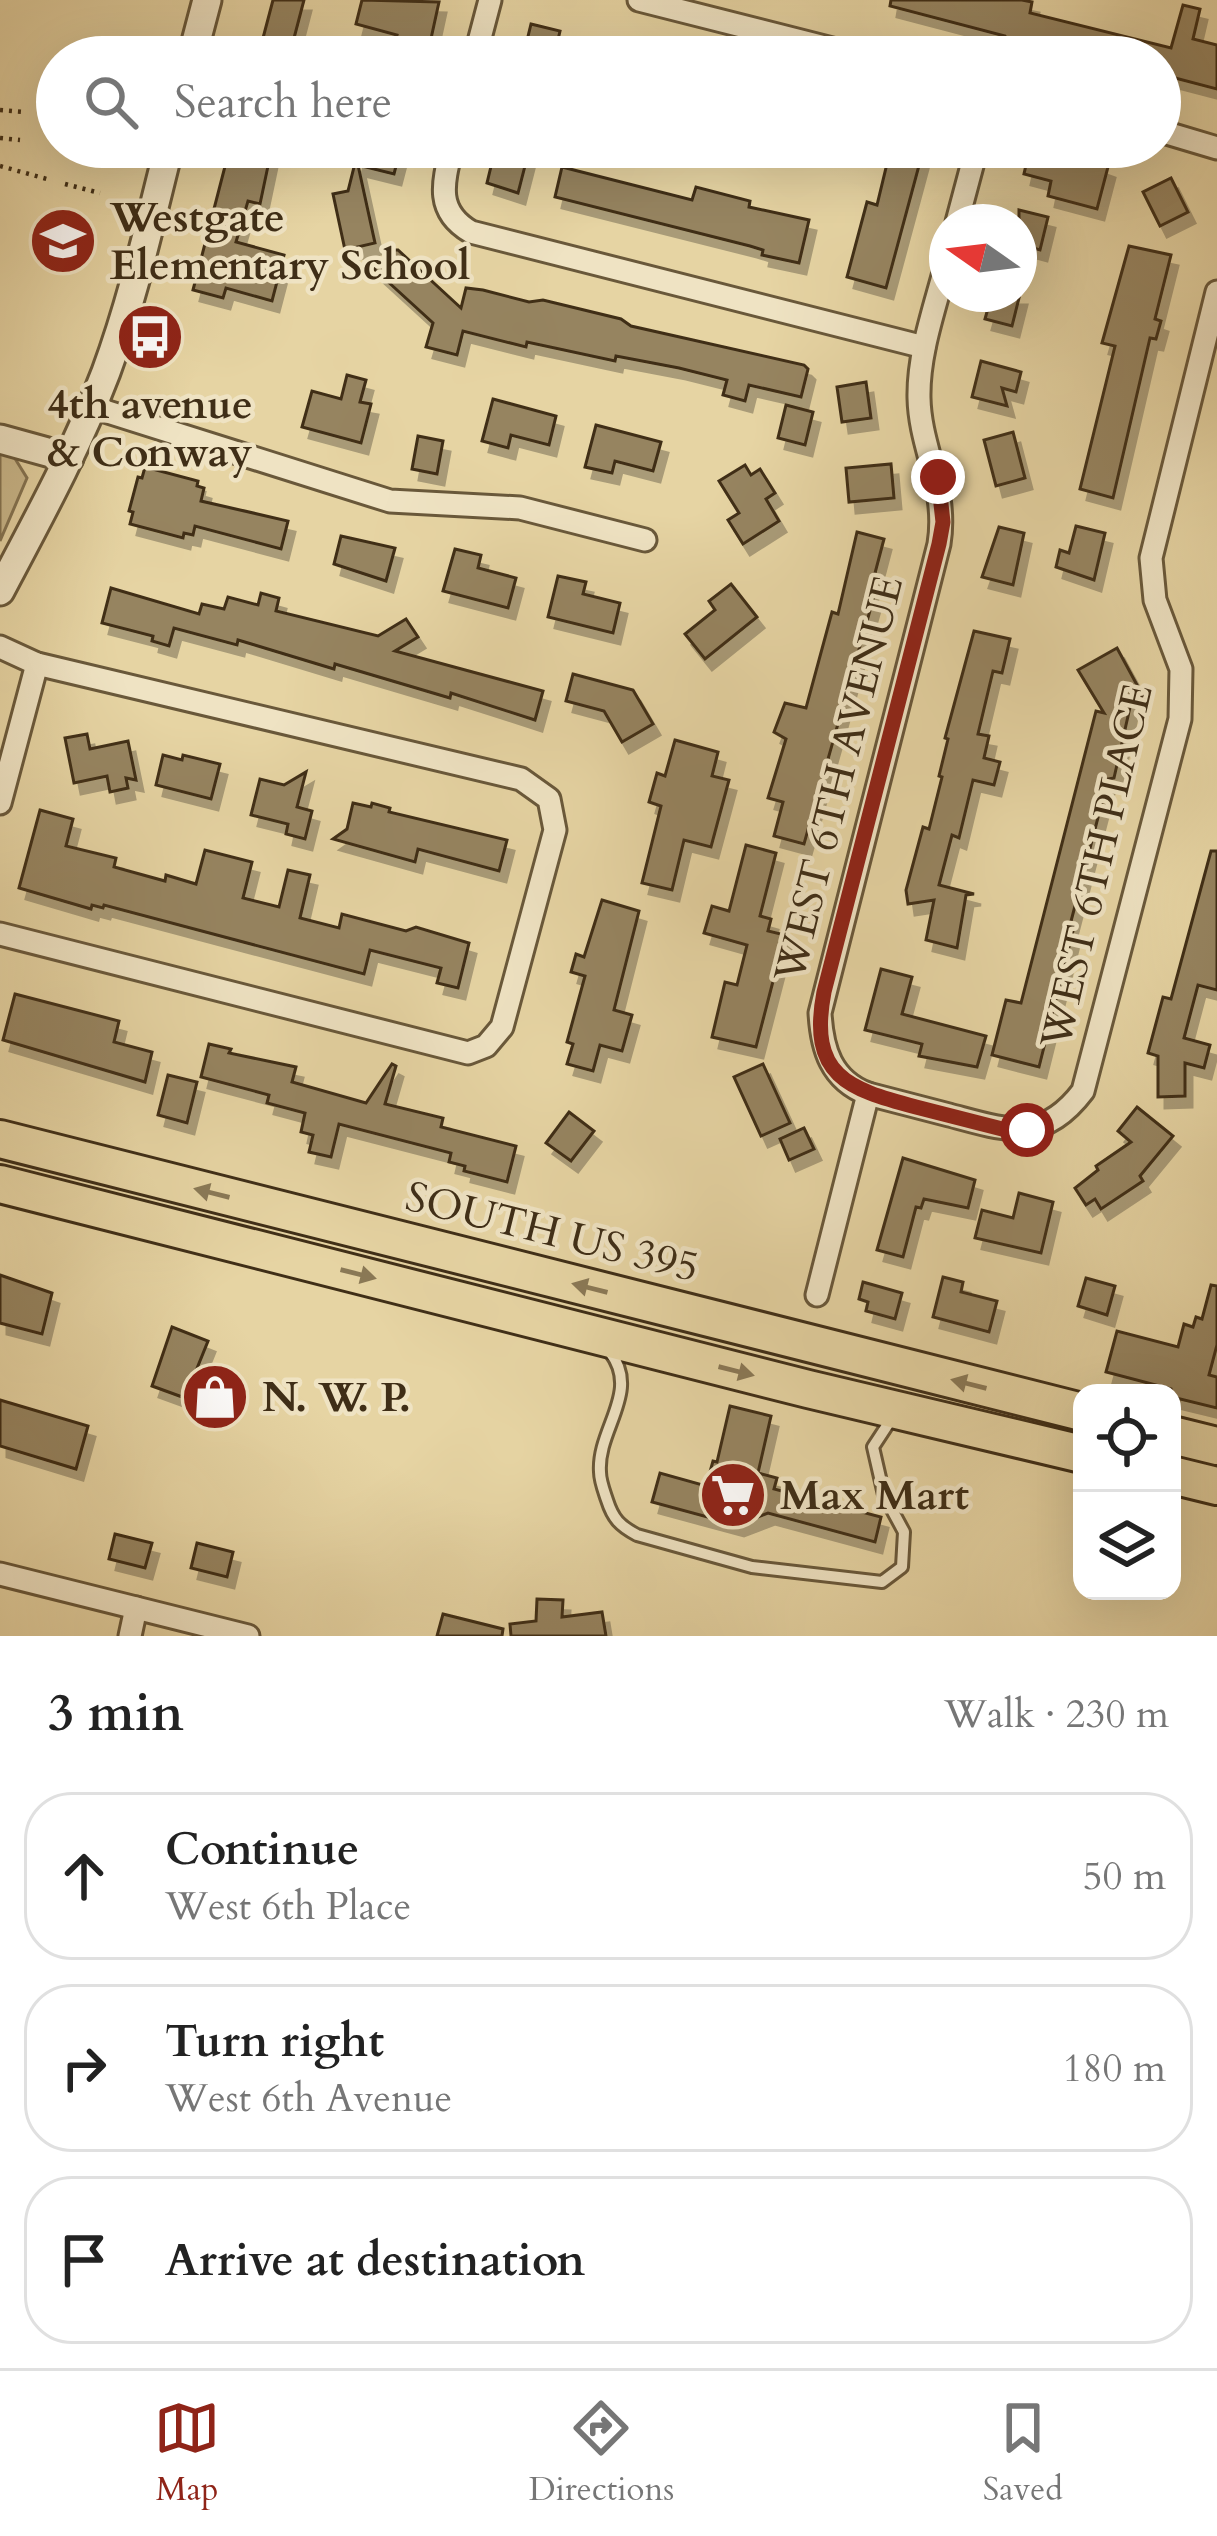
<!DOCTYPE html>
<meta charset="utf-8">
<style>
:root{--surface:#fff;--page:#f2f2f2;--text:#222;--muted:#767676;--line:#e0e0e0;--accent:#8f2418}
body{margin:0;font-family:Cardo,serif;background:var(--page);color:var(--text)}
.controls{position:absolute;right:36px;bottom:36px;display:grid;overflow:hidden;border-radius:24px;box-shadow:0 12px 48px #0002}
.controls button{width:108px;height:108px;display:grid;place-items:center;padding:0;border:0;border-bottom:3px solid var(--line);background:var(--surface);color:var(--text);font:60px sans-serif}
.compass{position:absolute;left:929px;top:204px;width:108px;height:108px;border-radius:50%;background:var(--surface);box-shadow:0 12px 48px #0002;rotate:284deg}
.stop{position:absolute;width:36px;height:36px;margin:-27px;border:9px solid #8f2418;border-radius:50%;background:#fff}
.stop.end{background:#8f2418;border-color:#fff;box-shadow:0 3px 12px #0008}
.list{margin:0;padding:0;list-style:none}
h2{display:flex;justify-content:space-between;align-items:center;height:156px;margin:0;padding:0 48px;font-size:51px}
h2 small{font-size:39px;font-weight:400;color:var(--muted)}
.list li{display:grid;grid-template-columns:78px 1fr auto;gap:36px;align-items:center;box-sizing:border-box;height:168px;margin:0 24px 24px;padding:0 24px;border:3px solid var(--line);border-radius:48px}
.list b{display:block;font-size:45px;white-space:nowrap}
.list p{margin:0;font-size:39px;white-space:nowrap;color:var(--muted)}
.list em{font-size:39px;font-style:normal;color:var(--muted)}
.icon{flex:none;width:66px;height:66px;fill:none;stroke:currentColor;stroke-width:2;stroke-linecap:round;stroke-linejoin:round}
.map{position:relative;flex:none;width:1217px;height:1636px;overflow:hidden}
.search{position:absolute;background:var(--surface);box-shadow:0 12px 48px #0002;left:36px;right:36px;top:36px;height:132px;display:flex;align-items:center;gap:30px;box-sizing:border-box;padding:0 42px;border-radius:66px;color:var(--muted);font-size:45px}
.sheet{height:732px;background:var(--surface)}
nav{display:flex;justify-content:space-around;align-items:center;box-sizing:border-box;height:168px;border-top:3px solid var(--line);background:var(--surface);font-size:33px;color:var(--muted)}
nav a{display:grid;justify-items:center;gap:6px}
nav .on{color:var(--accent)}
.map>svg:first-child{display:block}
</style>
<div class="map">
<svg width="1217" height="1636" viewBox="0 0 1217 1636">
<defs>
<filter id="shadow"><feDropShadow dx="7" dy="11" stdDeviation="0" flood-color="#0004"/></filter>
</defs>
<rect width="100%" height="100%" fill="#e6d4a3"/>
<filter id="stains"><feTurbulence type="fractalNoise" baseFrequency=".00167" numOctaves="4"/><feColorMatrix values="0 0 0 0 .2 0 0 0 0 .09 0 0 0 0 .02 0 0 0 .5 -.17"/></filter>
<radialGradient id="worn" r=".72"><stop offset=".6" stop-color="#630" stop-opacity="0"/><stop offset="1" stop-color="#630" stop-opacity=".3"/></radialGradient>
<path fill="#cab88b" stroke="#847351" stroke-width="3" d="M0 453 14 457 27 478 0 541Z"/>
<g fill="#968460" stroke="#3f2e17" stroke-width="3" filter="url(#shadow)">
<path d="M273 0H304L293 42 327 51 326 57H258Z"/>
<path d="M362 0 439 2 427 57H391L397 35 356 24Z"/>
<path d="M891 0H1022L1032 2 1030 13 1171 48 1183 5 1200 9 1193 39 1217 45V89L1160 74V57H1077L1027 47 1008 42 1005 36 890 6Z"/>
<path d="M531 24 560 31 554 57H523Z"/>
<path d="M230 147H272L260 204 248 201 236 242 284 255 272 301 226 288 223 298 193 290Z"/>
<path d="M359 147H401L394 174 358 165 375 243 345 250 333 194 348 191Z"/>
<path d="M891 147H924L886 288 847 277 867 202 877 205Z"/>
<path d="M1030 147 1061 150 1108 167 1097 209 1048 196 1051 181 1024 174Z"/>
<path d="M507 153 527 158 518 193 487 183 494 154 506 157Z"/>
<path d="M562 167 692 200 696 187 750 201 749 207 809 220 799 263 762 255 763 250 750 246 555 197Z"/>
<path d="M1171 178 1188 212 1160 226 1143 192Z"/>
<path d="M1019 210 1048 217 1040 250 1019 244Z"/>
<path d="M1129 246 1171 255 1155 319 1161 321 1156 339 1150 338 1113 498 1080 489 1115 346 1102 343Z"/>
<path d="M391 250H398L461 308 466 288 483 290 529 302 543 300 621 319 631 326 804 365 808 369 801 397 749 385 745 401 723 395 727 380 679 368 616 356 615 361 527 342 526 347 463 331 457 355 426 347 433 323 374 269Z"/>
<path d="M992 294H1020L1012 326 985 319Z"/>
<path d="M981 361 1021 372 1016 392 1002 388 1007 406 972 397Z"/>
<path d="M347 375 366 380 360 402 371 404 361 443 302 427 312 391 341 399Z"/>
<path d="M866 382 871 418 842 422 837 387Z"/>
<path d="M493 399 556 416 549 445 511 435 508 448 482 441Z"/>
<path d="M786 405 813 412 805 445 778 438Z"/>
<path d="M596 425 661 442 653 471 615 461 612 473 585 467Z"/>
<path d="M1013 432 1025 478 996 486 984 440Z"/>
<path d="M418 436 443 441 437 474 412 469Z"/>
<path d="M891 464 894 498 849 502 846 468Z"/>
<path d="M745 465 751 475 760 469 775 493 766 499 779 521 743 544 728 520 739 513 719 481Z"/>
<path d="M145 467 198 481 197 486 204 488 201 501 288 521 281 549 195 526 193 535 184 533 183 538 130 524 133 512 129 511 138 477 142 478Z"/>
<path d="M1076 526 1105 533 1094 580 1056 567 1060 550 1069 553Z"/>
<path d="M999 527 1024 533 1013 585 982 577Z"/>
<path d="M857 532 884 539 870 592 875 593 804 844 774 836 783 802 768 798 786 739 774 732 785 703 806 708 832 612 838 614Z"/>
<path d="M341 536 395 548 386 581 334 564Z"/>
<path d="M455 549 481 555 478 568 516 578 508 608 443 591Z"/>
<path d="M558 576 586 582 583 594 620 603 613 633 548 617Z"/>
<path d="M731 584 757 617 705 659 685 634 715 610 709 601Z"/>
<path d="M111 588 199 614 202 604 224 609 228 597 258 605 261 593 279 598 276 611 378 636 406 619 418 637 395 651 543 691 535 720 451 693 450 698 335 664 334 669 238 640 237 645 174 628 169 646 152 641 153 636 102 623Z"/>
<path d="M974 631 1010 639 1002 673 993 671 978 734 989 736 984 758 1000 762 994 785 973 780 959 838 952 835 939 885 974 894 966 895 957 948 926 940 934 900 908 904 906 890 923 827 929 829 942 777 939 776 948 739 945 738Z"/>
<path d="M1117 648 1143 696 1131 703 1114 778 1108 779 1069 929 1073 931 1039 1067 992 1055 1006 1000 1021 1003 1096 711 1104 713 1078 670Z"/>
<path d="M573 674 633 690 653 724 622 742 604 711 566 701Z"/>
<path d="M87 734 90 749 128 741 136 780 126 778 128 788 110 792 107 776 74 783 65 738Z"/>
<path d="M675 740 718 752 712 776 729 780 711 847 684 840 672 890 642 883 661 806 649 802 657 773 665 776Z"/>
<path d="M163 755 182 760 183 755 220 764 211 799 156 785Z"/>
<path d="M306 772 297 807 312 811 305 839 286 834 288 824 251 815 260 779 284 785Z"/>
<path d="M353 803 371 807 372 803 390 808 389 812 507 840 499 871 418 849 415 862 333 839 347 829Z"/>
<path d="M40 810 73 819 66 846 116 858 114 867 165 881 166 875 196 884 205 850 252 862 243 898 279 907 288 870 310 875 300 918 339 928 342 914 406 931 416 927 469 943 458 988 437 983 441 968 370 950 364 974 104 905 103 908 92 905 91 909 19 888Z"/>
<path d="M746 845 776 853 760 916 771 919 768 931 785 935 756 1047 712 1037 725 982 737 985 747 945 704 933 712 906 729 911Z"/>
<path d="M1211 851H1217V990L1198 985 1184 1038 1210 1045 1204 1068 1185 1063V1096L1158 1097V1056L1148 1053 1163 997 1171 999Z"/>
<path d="M602 900 639 911 614 1010 632 1015 622 1051 600 1045 593 1071 567 1064 573 1044 567 1042 585 976 571 972 576 954 584 957Z"/>
<path d="M881 969 912 977 902 1014 986 1036 977 1067 919 1056 922 1044 865 1030Z"/>
<path d="M15 994 119 1021 114 1042 152 1052 145 1082 3 1040Z"/>
<path d="M209 1044 231 1049 229 1053 296 1067 292 1082 366 1103 392 1064 396 1066 385 1104 443 1118 441 1127 516 1146 507 1182 464 1171 465 1166 449 1162 451 1153 339 1124 331 1157 309 1152 313 1135 301 1132 305 1113 267 1103 269 1095 201 1077Z"/>
<path d="M763 1064 790 1123 761 1136 734 1077Z"/>
<path d="M168 1075 197 1082 187 1123 158 1115Z"/>
<path d="M1137 1107 1173 1136 1140 1176 1143 1181 1101 1209 1095 1199 1086 1205 1075 1188 1098 1170 1096 1166 1131 1142 1118 1131Z"/>
<path d="M569 1112 594 1131 571 1161 546 1143Z"/>
<path d="M804 1128 814 1149 789 1160 780 1139Z"/>
<path d="M903 1158 975 1180 968 1208 924 1199 921 1208 916 1207 903 1257 877 1250Z"/>
<path d="M1019 1193 1053 1202 1041 1253 975 1238 982 1210 1013 1218Z"/>
<path d="M0 1275 52 1293 42 1334 0 1323Z"/>
<path d="M943 1277 963 1282 961 1292 997 1301 989 1332 933 1317Z"/>
<path d="M1086 1278 1115 1286 1107 1315 1078 1306Z"/>
<path d="M863 1282 902 1293 895 1319 866 1311 868 1302 859 1299Z"/>
<path d="M1211 1285 1217 1286V1345L1209 1375 1217 1377V1408L1172 1397 1171 1389 1106 1372 1117 1331 1178 1347 1184 1324 1193 1327 1196 1317 1202 1319Z"/>
<path d="M172 1327 208 1341 185 1398 152 1386Z"/>
<path d="M0 1400 88 1426 76 1469 0 1446Z"/>
<path d="M730 1406 771 1416 758 1473 777 1478 774 1489 881 1517 875 1542 768 1513 737 1525 652 1502 660 1473 706 1486 713 1461 717 1462Z"/>
<path d="M115 1534 152 1543 145 1568 109 1559Z"/>
<path d="M197 1543 233 1552 227 1577 191 1568Z"/>
<path d="M537 1599 563 1600 562 1617 602 1612 606 1636H511L510 1624 536 1621Z"/>
<path d="M443 1614 503 1629 502 1636H437Z"/>
</g>
<g fill="none" stroke-linecap="round" stroke-linejoin="round">
<g stroke="#69583a" stroke-width="16">
<path id="service" d="M610 1352C641 1392 597 1429 600 1472 600 1481 604 1491 607 1500 613 1519 620 1526 637 1535L752 1567 882 1582 902 1567 904 1532 884 1495 873 1447 892 1418"/>
</g>
<g stroke="#69583a" stroke-width="27">
<g id="minor">
<path d="M639 0 864 57"/>
<path d="M475 57 490 0"/>
<path d="M1160 131 1217 148"/>
<path d="M452 147C443 183 435 211 471 232L924 347"/>
<path d="M957 222 977 147"/>
<path d="M92 407 390 501 520 508 645 540"/>
<path d="M0 647 37 664 521 779 549 799 555 830 502 1027 486 1046 468 1053 0 934"/>
<path d="M0 803 37 664"/>
<path d="M868 1094C895 1101 922 1108 949 1115 1006 1130 1042 1145 1083 1091L1180 719 1181 669 1155 600 1151 558 1217 292"/>
<path d="M817 1295 868 1094C831 1080 822 1049 820 1013L939 544C948 488 920 449 919 398 918 352 936 305 947 261"/>
<path d="M0 1574 248 1636"/>
<path d="M130 1636 136 1608"/>
</g>
</g>
<g stroke="#69583a" stroke-width="33">
<g id="tertiary">
<path d="M192 57 207 0"/>
<path d="M0 439 69 458"/>
<path d="M0 591C38 519 77 448 106 372 133 299 150 222 169 147"/>
</g>
</g>
<g stroke="#3f2e17" stroke-width="42">
<g id="trunk">
<path d="M0 1139 1082 1412"/>
<path d="M0 1184 808 1389 1082 1454"/>
<path d="M1172 1435 1217 1446"/>
<path d="M1172 1475 1217 1486"/>
</g>
</g>
<g stroke="#3f2e17" stroke-width="4.5" stroke-dasharray="3 6" stroke-linecap="butt">
<path d="M0 110 24 112"/>
<path d="M0 138 20 140"/>
<path d="M0 166 47 179"/>
<path d="M65 184 100 193"/>
</g>
<use href="#service" stroke="#efe3c3" stroke-width="10"/>
<use href="#minor" stroke="#efe3c3" stroke-width="21"/>
<use href="#tertiary" stroke="#efe3c3" stroke-width="27"/>
<use href="#trunk" stroke="#e6d4a3" stroke-width="36"/>
</g>
<defs><path id="oneway-solid" d="M-6-.8H1V-3.2L6.5 0L1 3.2V.8H-6Z" transform="scale(3)"/></defs>
<g fill="#8a7956">
<use href="#oneway-solid" transform="translate(212 1193) rotate(-166)"/>
<use href="#oneway-solid" transform="translate(358 1274) rotate(14)"/>
<use href="#oneway-solid" transform="translate(590 1288) rotate(-166)"/>
<use href="#oneway-solid" transform="translate(736 1371) rotate(14)"/>
<use href="#oneway-solid" transform="translate(969 1384) rotate(-166)"/>
</g>
<g fill="none" stroke-linecap="round" stroke-linejoin="round">
<path stroke="#8f2418" stroke-width="15" d="M938 477 943 522 939 544 824 992C808 1076 848 1089 916 1107 947 1115 978 1123 1010 1131L1027 1130"/>
</g>
<defs>
<g id="school-disc" transform="scale(3.45)"><circle r="9.5" fill="#8f2418" stroke="#efe3c3"/><path d="M0-5L7-2L0 1L-7-2ZM-4 1L0 2.5L4 1V4Q0 6-4 4Z" fill="#fff"/></g>
<g id="bus-disc" transform="scale(3.45)"><circle r="9.5" fill="#8f2418" stroke="#efe3c3"/><path d="M-5-6H5V4H4V6H2V4H-2V6H-4V4H-5ZM-3.5-4V0h7V-4ZM-3.5 1.2v1.5H-2V1.2ZM2 1.2v1.5H3.5V1.2Z" fill="#fff"/></g>
<g id="shop-disc" transform="scale(3.45)"><circle r="9.5" fill="#8f2418" stroke="#efe3c3"/><path d="M-5-2.5h2.3a2.7 3.5 0 0 1 5.4 0H5L5.5 6h-11ZM-1.5-2.5h3a1.5 2.3 0 0 0-3 0Z" fill="#fff"/></g>
<g id="supermarket-disc" transform="scale(3.45)"><circle r="9.5" fill="#8f2418" stroke="#efe3c3"/><path d="M-6-5.5h2.5l.6 2H6L4.5 2H-2.5L-4.4-4H-6ZM-1.5 3.2a1.3 1.3 0 1 0 .1 0ZM3 3.2a1.3 1.3 0 1 0 .1 0Z" fill="#fff"/></g>
</defs>
<g fill-rule="evenodd">
<use href="#school-disc" x="63" y="241"/>
<use href="#bus-disc" x="150" y="337"/>
<use href="#shop-disc" x="215" y="1397"/>
<use href="#supermarket-disc" x="733" y="1495"/>
</g>
<g text-anchor="middle" dominant-baseline="central" stroke-width="9" stroke-linejoin="round" paint-order="stroke">
<g font-size="42" font-weight="bold" fill="#3f2e17" stroke="#efe3c3" text-anchor="start">
<text x="110" y="217">Westgate<tspan x="110" dy="48">Elementary School</tspan></text>
<text x="150" y="404" text-anchor="middle">4th avenue<tspan x="150" dy="48">&amp; Conway</tspan></text>
<text x="262" y="1397">N. W. P.</text>
<text x="780" y="1495">Max Mart</text>
</g>
<g font-size="42" fill="#3f2e17" stroke="#efe3c3">
<text transform="translate(839 779) rotate(-76)">WEST 6TH AVENUE</text>
<text transform="translate(1097 866) rotate(-77)">WEST 6TH PLACE</text>
<text transform="translate(552 1232) rotate(14)">SOUTH US 395</text>
</g>
</g>
<rect width="100%" height="100%" filter="url(#stains)"/>
<rect width="100%" height="100%" fill="url(#worn)"/>
</svg>
<div class="controls">
<button><svg class="icon" aria-label="locate" viewBox="0 0 24 24"><circle cx="12" cy="12" r="6"/><path d="M12 2v4M12 18v4M2 12h4M18 12h4"/></svg></button>
<button><svg class="icon" aria-label="layers" viewBox="0 0 24 24"><path d="M12 4l9 5-9 5-9-5zM3 14l9 5 9-5"/></svg></button>
</div>
<svg class="compass" viewBox="-18 -18 36 36"><path d="M0-13l5 13h-10z" fill="#e53935"/><path d="M0 13l5-13h-10z" fill="#767676"/></svg>
<div class="stop" style="left:1027px;top:1130px"></div>
<div class="stop end" style="left:938px;top:477px"></div>
<div class="search"><svg class="icon" aria-label="search" viewBox="0 0 24 24"><circle cx="10" cy="10" r="6"/><path d="M15 15l6 6"/></svg>Search here</div>
</div>
<section class="sheet">
<h2>3 min<small>Walk · 230 m</small></h2>
<ul class="list">
<li><svg class="icon" aria-label="ahead" viewBox="0 0 24 24"><path d="M12 20V5M6 11l6-6 6 6"/></svg><div><b>Continue</b><p>West 6th Place</p></div><em>50 m</em></li>
<li><svg class="icon" aria-label="right" viewBox="0 0 24 24"><path d="M7 20v-9h11M14 6l5 5-5 5"/></svg><div><b>Turn right</b><p>West 6th Avenue</p></div><em>180 m</em></li>
<li><svg class="icon" aria-label="arrive" viewBox="0 0 24 24"><path d="M6 21V4h12l-3 4 3 4H6"/></svg><div><b>Arrive at destination</b></div></li>
</ul>
</section>
<nav>
<a class="on"><svg class="icon" aria-label="map" viewBox="0 0 24 24"><path d="M3 6l6-2 6 2 6-2v14l-6 2-6-2-6 2zM9 4v14M15 6v14"/></svg>Map</a>
<a><svg class="icon" aria-label="directions" viewBox="0 0 24 24"><path d="M12 3l9 9-9 9-9-9zM9 14v-3h6M13 9l2 2-2 2"/></svg>Directions</a>
<a><svg class="icon" aria-label="saved" viewBox="0 0 24 24"><path d="M7 4h10v16l-5-4-5 4z"/></svg>Saved</a>
</nav>
